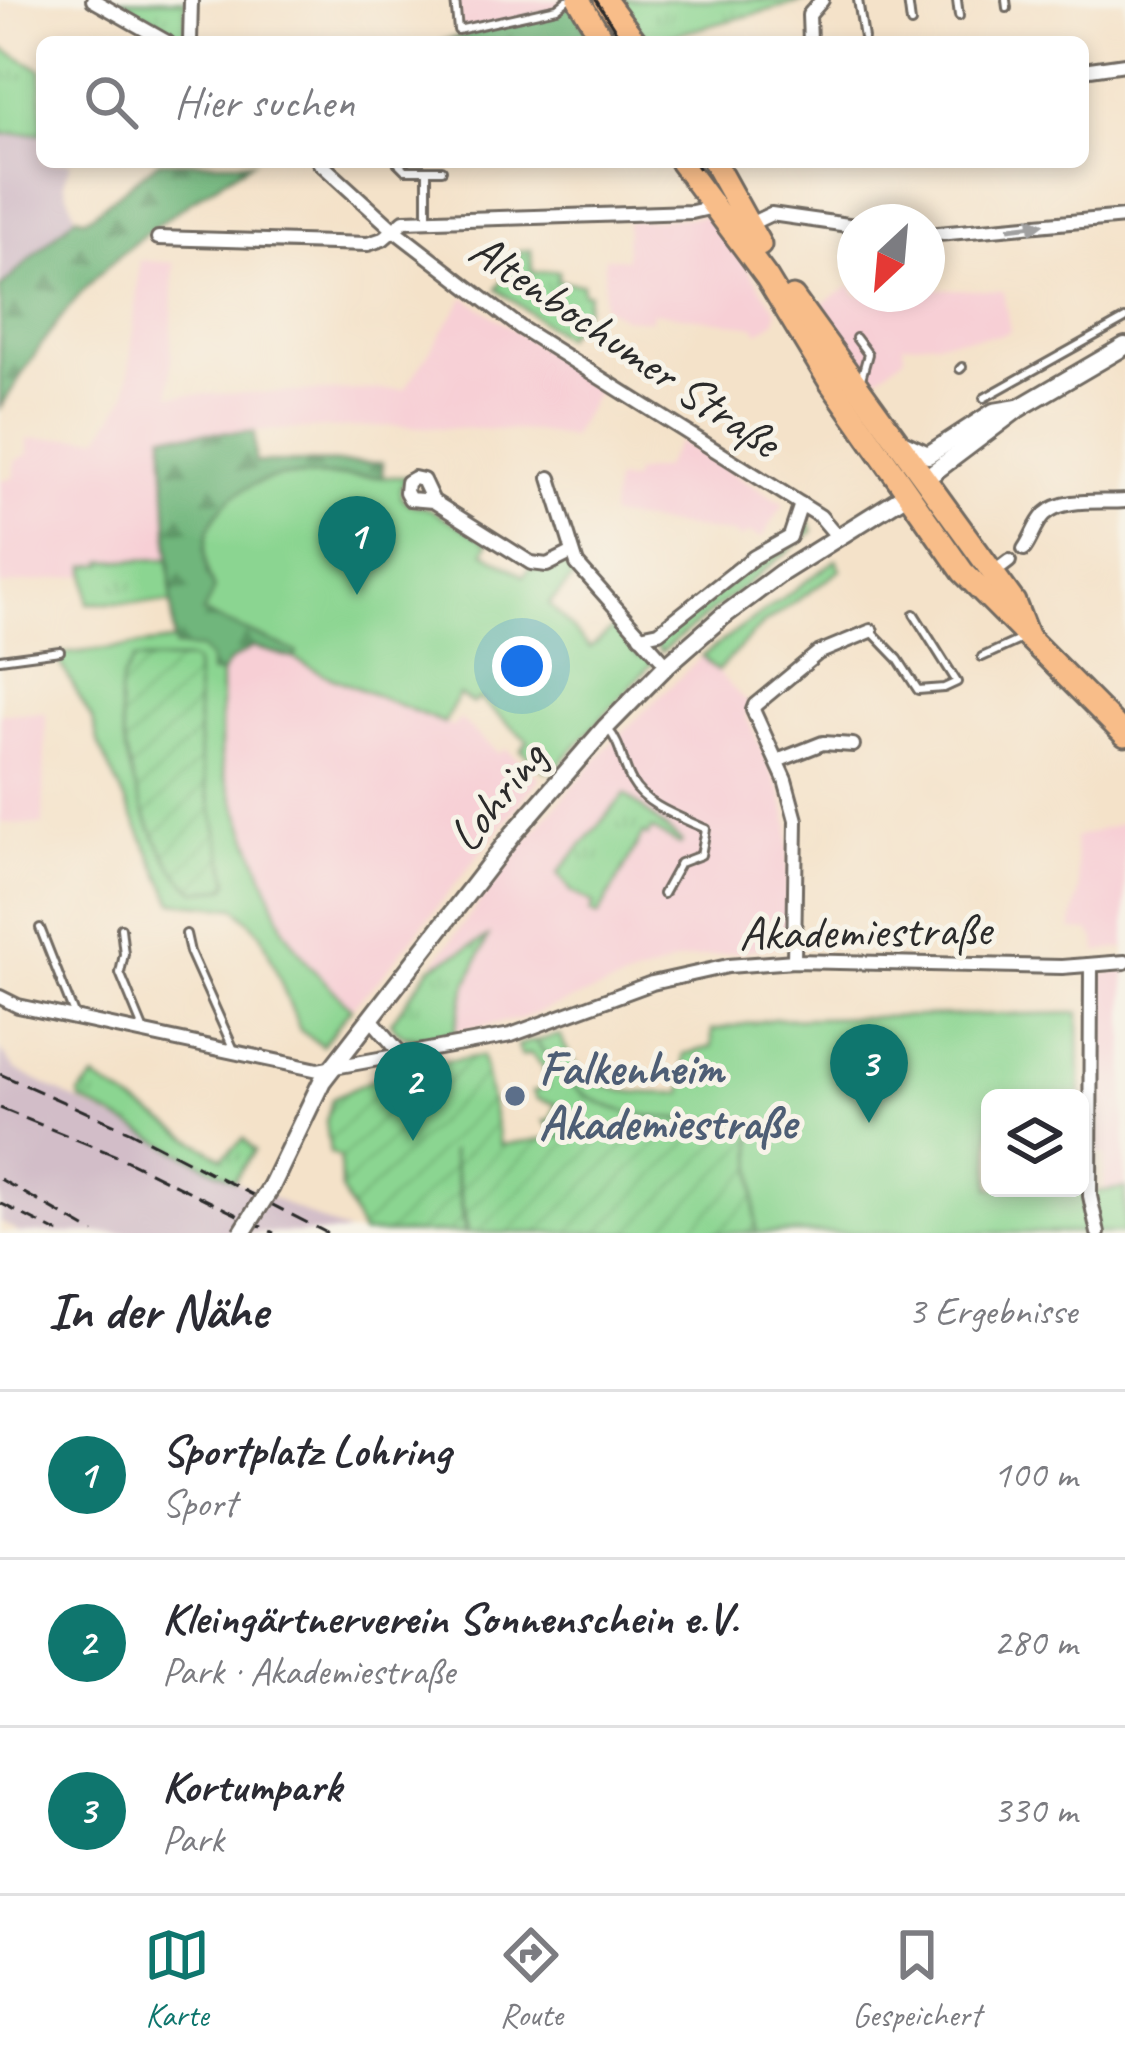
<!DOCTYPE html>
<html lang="de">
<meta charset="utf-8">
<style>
:root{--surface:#fff;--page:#f7f7f7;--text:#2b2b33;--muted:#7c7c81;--line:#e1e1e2;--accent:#0f766e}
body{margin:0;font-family:Caveat,sans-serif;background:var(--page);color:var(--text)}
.controls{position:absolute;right:36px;bottom:36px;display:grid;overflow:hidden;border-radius:18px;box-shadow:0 6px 18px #0003}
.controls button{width:108px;height:108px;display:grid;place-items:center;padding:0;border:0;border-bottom:3px solid var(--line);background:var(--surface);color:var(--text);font:60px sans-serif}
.compass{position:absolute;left:837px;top:204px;width:108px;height:108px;border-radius:50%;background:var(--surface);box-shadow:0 6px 18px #0003;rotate:206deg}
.you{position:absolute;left:522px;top:666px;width:42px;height:42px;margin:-30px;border:9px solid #fff;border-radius:50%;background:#1a73e8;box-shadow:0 0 0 18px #1a73e833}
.badge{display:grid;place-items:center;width:78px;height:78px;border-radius:50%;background:var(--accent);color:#fff;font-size:39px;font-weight:700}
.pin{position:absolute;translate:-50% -99px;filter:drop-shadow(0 3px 6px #0008)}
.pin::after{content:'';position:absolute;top:63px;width:42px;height:36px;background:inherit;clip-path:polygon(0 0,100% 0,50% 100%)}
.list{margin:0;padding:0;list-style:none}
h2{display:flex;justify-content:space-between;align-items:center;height:156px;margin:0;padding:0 48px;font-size:51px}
h2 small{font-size:39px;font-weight:400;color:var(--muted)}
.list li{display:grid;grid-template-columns:78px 1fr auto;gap:36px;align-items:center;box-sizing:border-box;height:168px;padding:0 48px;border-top:3px solid var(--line)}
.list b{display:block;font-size:45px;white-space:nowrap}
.list p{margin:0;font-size:39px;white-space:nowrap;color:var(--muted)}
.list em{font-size:39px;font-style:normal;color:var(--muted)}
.icon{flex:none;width:66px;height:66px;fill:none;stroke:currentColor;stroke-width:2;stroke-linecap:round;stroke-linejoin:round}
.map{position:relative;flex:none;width:1125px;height:1233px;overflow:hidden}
.search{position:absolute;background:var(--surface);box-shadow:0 6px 18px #0003;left:36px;right:36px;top:36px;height:132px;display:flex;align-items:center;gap:30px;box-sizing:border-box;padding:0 42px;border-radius:18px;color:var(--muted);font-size:45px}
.sheet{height:660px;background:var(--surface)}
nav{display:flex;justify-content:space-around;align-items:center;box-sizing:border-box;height:168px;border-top:3px solid var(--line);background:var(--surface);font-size:33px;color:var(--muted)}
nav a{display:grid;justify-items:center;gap:6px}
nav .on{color:var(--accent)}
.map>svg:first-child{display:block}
</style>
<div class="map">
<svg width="1125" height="1233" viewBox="0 0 1125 1233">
<defs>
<pattern id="grass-tufts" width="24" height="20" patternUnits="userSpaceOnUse" patternTransform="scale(3)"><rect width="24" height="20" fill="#8bd591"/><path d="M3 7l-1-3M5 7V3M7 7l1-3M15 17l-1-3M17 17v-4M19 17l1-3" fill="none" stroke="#78b77d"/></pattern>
<pattern id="forest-firs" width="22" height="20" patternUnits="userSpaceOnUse" patternTransform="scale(3)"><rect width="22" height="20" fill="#70b67b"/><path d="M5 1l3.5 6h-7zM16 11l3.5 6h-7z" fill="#5c9465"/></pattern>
<pattern id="garden-furrows" width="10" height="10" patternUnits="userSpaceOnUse" patternTransform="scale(3)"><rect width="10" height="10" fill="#8bd591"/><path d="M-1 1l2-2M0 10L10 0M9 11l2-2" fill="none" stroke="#78b77d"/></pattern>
</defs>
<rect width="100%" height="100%" fill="#f7f3e8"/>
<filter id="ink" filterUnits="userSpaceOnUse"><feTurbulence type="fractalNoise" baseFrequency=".00833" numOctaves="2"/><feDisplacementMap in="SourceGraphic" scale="24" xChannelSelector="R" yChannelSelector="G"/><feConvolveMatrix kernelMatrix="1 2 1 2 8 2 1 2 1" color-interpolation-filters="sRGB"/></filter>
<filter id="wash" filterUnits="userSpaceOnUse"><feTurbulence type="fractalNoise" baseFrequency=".004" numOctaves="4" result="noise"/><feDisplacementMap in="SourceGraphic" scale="48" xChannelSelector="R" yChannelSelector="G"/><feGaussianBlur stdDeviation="2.7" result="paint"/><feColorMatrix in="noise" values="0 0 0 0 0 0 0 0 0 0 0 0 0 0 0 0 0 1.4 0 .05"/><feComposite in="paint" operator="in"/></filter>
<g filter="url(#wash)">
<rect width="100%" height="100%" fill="#f4e2c9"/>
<g fill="#f7cfd5">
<path d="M453 0H570L573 5 462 36Z"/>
<path d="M707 216 714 219 777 311 775 321 758 332 754 326 653 312 651 320 624 318 603 306 605 257 626 259 627 221Z"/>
<path d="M140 260 174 263 170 395 405 389 465 297 599 389 571 437 534 431 393 426 163 434 170 559 105 561 104 564 86 566V575L0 586V480L15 477V461L28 454V439L100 437 127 394Z"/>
<path d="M852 285 855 294H927V288L1003 291 1010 331 1002 335 903 344 904 357 872 381 818 306Z"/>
<path d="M679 441 784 504 762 538 749 533 740 539 735 534 610 516 615 480 632 481 634 473 663 468Z"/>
<path d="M253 647 295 659 325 675 452 727 460 719 499 754 505 748 540 778 378 981 351 1008 309 965 284 929 225 776 221 757V674L229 662Z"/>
<path d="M702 656 749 705 746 716 782 794 789 826 786 945 681 960 520 1019 443 1033 425 975 527 839 610 744Z"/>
<path d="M0 713H46L43 825 0 823Z"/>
<path d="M1125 822V948L1097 952 1096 940 1089 931 1071 930 1079 890 1074 838Z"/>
<path d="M1125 969V1188L1104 1190 1105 1154H1094L1095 976Z"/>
</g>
<g fill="#d2bdc8">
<path d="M42 133V162H71L64 183 76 216 0 287V134Z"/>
<path d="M0 1049 16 1070 234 1180 348 1233H19L0 1222Z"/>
</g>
<g fill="url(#grass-tufts)" stroke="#5b805e" stroke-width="3">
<path d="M120 0H185V33L183 36Z"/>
<path d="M620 0H808L647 42Z"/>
<path d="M0 47 42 70V133L0 134Z"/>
<path d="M531 250 532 272 559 271 558 281 582 284 583 293 589 294 585 309 564 338 497 289 520 251Z"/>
<path d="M807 516 813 531 661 652 655 644 761 560 790 544Z"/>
<path d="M170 559 172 603H88L86 566 104 564V561Z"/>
<path d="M836 560 841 570 762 625 717 671 702 656Z"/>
<path d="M625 794 682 842 680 845 652 829 648 836 643 834 598 916 590 912 594 904 572 892 558 873Z"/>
<path d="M488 937 467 984 454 1033C430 1037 404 1047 391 1022L430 968Z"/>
<path d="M535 1041C546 1053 555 1065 565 1078 577 1094 633 1115 653 1117L652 1132 558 1137 544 1121 551 1120 556 1104 537 1099 532 1092 548 1087 543 1067 530 1054 521 1056 518 1045Z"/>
<path d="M95 1079 222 1158 244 1139 254 1151 234 1180 81 1100 79 1094Z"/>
</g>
<g fill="url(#forest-firs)" stroke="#4e7053" stroke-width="3">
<path d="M573 5 593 42H439Z"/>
<path d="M158 162H252C191 200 121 245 75 300 47 333 24 372 0 408V288L76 216 85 219 93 214Z"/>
<path d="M254 432 255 462 383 463 382 476H283L205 547 207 573 214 588 297 652 295 659 253 647 229 662 221 674 210 673 174 647 163 434Z"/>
</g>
<g fill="#8bd591" stroke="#5b805e" stroke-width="3" fill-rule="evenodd">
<path d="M283 476 407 477 400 488 401 497 409 504 430 509 488 543 484 552 524 576 530 568 547 571 570 561 577 574 549 604 590 648 613 628 639 657 648 652 655 660 553 771H546L521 750 528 741 479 699 473 704 459 695 444 723 325 675 295 659 297 652 203 613 214 589C187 531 226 485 283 476Z"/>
<path d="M174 641 175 647 201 649 210 659V673L221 674V757L225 776 284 929 309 965 351 1008 322 1046 300 1030 261 933 236 908 173 902 99 745 93 721 56 655Z"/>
<path d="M1079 1013 1082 1194 1125 1188V1233H756L751 1125 746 1121C686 1118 619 1125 571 1084 561 1076 546 1053 535 1041L560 1035C583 1096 627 1094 683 1093L684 1054 712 1047V1030L774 1019ZM990 1098H1080V1188H990Z"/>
</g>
<g fill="url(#garden-furrows)" stroke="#5b805e" stroke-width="3">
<path d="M134 660H190L195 663 200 760 229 881 226 888 196 891C150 859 113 739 121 684 122 675 129 668 134 660Z"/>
<path d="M482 1056 500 1145 558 1137 652 1132 653 1117 746 1121 752 1125 756 1233H468L451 1150 465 1233H362L341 1189 340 1157 330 1153 326 1122 332 1099 394 1069Z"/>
</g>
</g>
<g filter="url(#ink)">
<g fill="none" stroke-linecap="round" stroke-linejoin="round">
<g stroke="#716b62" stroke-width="12">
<g id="service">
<path d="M455 0 458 30 557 8 567 0"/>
<path d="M858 0 864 38"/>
<path d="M908 0 911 23"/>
<path d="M957 0 959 16"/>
<path d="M1006 0 1007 8"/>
<path d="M397 162 405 170H442"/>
<path d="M427 220V170"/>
<path d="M856 338 868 354 861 379"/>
<path d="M960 369 962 367"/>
<path d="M984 398 1125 319"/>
<path d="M873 633 898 659 918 690 944 688 957 682 914 614"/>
<path d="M982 657 1024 638"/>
<path d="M0 659 60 651"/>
<path d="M608 729C622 745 622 765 632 782 645 806 683 818 706 829L701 855 680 863 663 894"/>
<path d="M40 928 74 1014"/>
<path d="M121 928 124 954 120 973 144 1031"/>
<path d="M186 934 190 952 234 1050"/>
</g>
</g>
<g stroke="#716b62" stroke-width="18">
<g id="minor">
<path d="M93 0 167 42"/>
<path d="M190 42 191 0"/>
<path d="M810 42 809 15 822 0"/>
<path d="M1083 70 1125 64"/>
<path d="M319 162 394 230 521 328 820 516 838 537"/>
<path d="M748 225 771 214 855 226"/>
<path d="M927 235 1125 217"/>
<path d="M158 238 368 244 383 239 404 221 692 212 714 207"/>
<path d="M550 478 577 564 667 665"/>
<path d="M433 501 410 499 406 492 407 482 414 478 423 480 433 501 531 563 547 565 571 553"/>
<path d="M1024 549C1032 538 1035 524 1045 514 1064 497 1101 503 1125 501"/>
<path d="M992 574 1009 561"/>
<path d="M640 636 659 632 754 557 790 537 801 504"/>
<path d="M777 761 823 743 853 745"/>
<path d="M794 961 796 820 785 780 753 710 755 705 818 653 871 631"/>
<path d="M1091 966 1090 1196 1098 1233"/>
<path d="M0 997 18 1006 318 1070 511 1035 652 983 728 966 794 961 1062 967 1125 962"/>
<path d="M372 1020 402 1055"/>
</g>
</g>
<g stroke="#716b62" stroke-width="22">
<g id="tertiary">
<path d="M904 444 928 455 994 412 1018 408"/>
<path d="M926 478 1019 408 1125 346"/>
<path d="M271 1187 322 1081 514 833 606 727 667 665 722 617 781 573 907 494"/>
</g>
</g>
<g stroke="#716b62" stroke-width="27">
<g id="primary">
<path d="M579 0 604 42"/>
<path d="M605 0 636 42"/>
<path d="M681 162 767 278 830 382 963 572 1125 735"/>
<path d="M714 162 760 245"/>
<path d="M793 297 1014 602 1027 635"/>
</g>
</g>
<use href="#service" stroke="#fff" stroke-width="6"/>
<use href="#minor" stroke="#fff" stroke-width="12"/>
<use href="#tertiary" stroke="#fff" stroke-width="16"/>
<use href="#primary" stroke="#f8bd89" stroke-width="21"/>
<g stroke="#2b2b2b" stroke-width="3">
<path d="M596 0 623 42"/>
<path d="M694 162 698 168"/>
</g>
<g stroke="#2b2b2b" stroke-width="3" stroke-dasharray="18 9" stroke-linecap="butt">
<path d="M0 1074 129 1131 327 1233"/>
<path d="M0 1108 119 1157 274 1233"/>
<path d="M0 1179 94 1233"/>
<path d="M0 1203 59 1233"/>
</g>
<g stroke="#716b62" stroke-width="22" stroke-linecap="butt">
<path id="tertiary-bridge" d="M242 1233 271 1187"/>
</g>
<use href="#tertiary-bridge" stroke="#fff" stroke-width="16"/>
</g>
<defs><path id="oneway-solid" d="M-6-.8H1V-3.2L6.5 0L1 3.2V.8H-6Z" transform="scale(3)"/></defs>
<use fill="#a0a0a0" href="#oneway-solid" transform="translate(1026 226) rotate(-7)"/>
</g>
<circle fill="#5c6f8a" stroke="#f7f3e8" stroke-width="4.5" cx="515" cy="1096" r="12"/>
<g text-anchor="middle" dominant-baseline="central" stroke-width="10" stroke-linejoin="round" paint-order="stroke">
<g font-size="48" fill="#2b2b2b" stroke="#f7f3e8">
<text transform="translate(625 345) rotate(34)">Altenbochumer Straße</text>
<text transform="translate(497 796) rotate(-51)">Lohring</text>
<text transform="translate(865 931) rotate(-1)">Akademiestraße</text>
</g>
<g font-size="48" font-weight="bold" fill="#4e5e75" stroke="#f7f3e8" text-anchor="start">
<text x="539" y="1068">Falkenheim<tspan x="539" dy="55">Akademiestraße</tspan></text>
</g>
</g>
</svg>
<div class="controls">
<button><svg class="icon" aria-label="layers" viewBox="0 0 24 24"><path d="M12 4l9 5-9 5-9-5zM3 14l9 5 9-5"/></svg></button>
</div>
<svg class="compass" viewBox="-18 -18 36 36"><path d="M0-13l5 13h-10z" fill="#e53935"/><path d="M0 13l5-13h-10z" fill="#7c7c81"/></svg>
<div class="you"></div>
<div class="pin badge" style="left:357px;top:595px">1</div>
<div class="pin badge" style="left:413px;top:1141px">2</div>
<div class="pin badge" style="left:869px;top:1123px">3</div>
<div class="search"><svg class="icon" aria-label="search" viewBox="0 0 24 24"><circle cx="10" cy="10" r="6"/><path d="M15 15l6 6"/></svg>Hier suchen</div>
</div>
<section class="sheet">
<h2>In der Nähe<small>3 Ergebnisse</small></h2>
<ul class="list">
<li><span class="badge">1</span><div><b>Sportplatz Lohring</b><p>Sport</p></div><em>100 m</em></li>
<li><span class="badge">2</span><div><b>Kleingärtnerverein Sonnenschein e.V.</b><p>Park · Akademiestraße</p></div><em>280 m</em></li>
<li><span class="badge">3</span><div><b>Kortumpark</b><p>Park</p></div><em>330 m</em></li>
</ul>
</section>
<nav>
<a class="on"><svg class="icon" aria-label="map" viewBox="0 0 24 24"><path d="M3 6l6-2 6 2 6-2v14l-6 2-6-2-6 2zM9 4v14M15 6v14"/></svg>Karte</a>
<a><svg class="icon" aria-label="directions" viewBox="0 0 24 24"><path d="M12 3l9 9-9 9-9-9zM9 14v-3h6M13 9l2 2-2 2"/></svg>Route</a>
<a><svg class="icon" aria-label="saved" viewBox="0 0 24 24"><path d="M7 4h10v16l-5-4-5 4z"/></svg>Gespeichert</a>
</nav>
